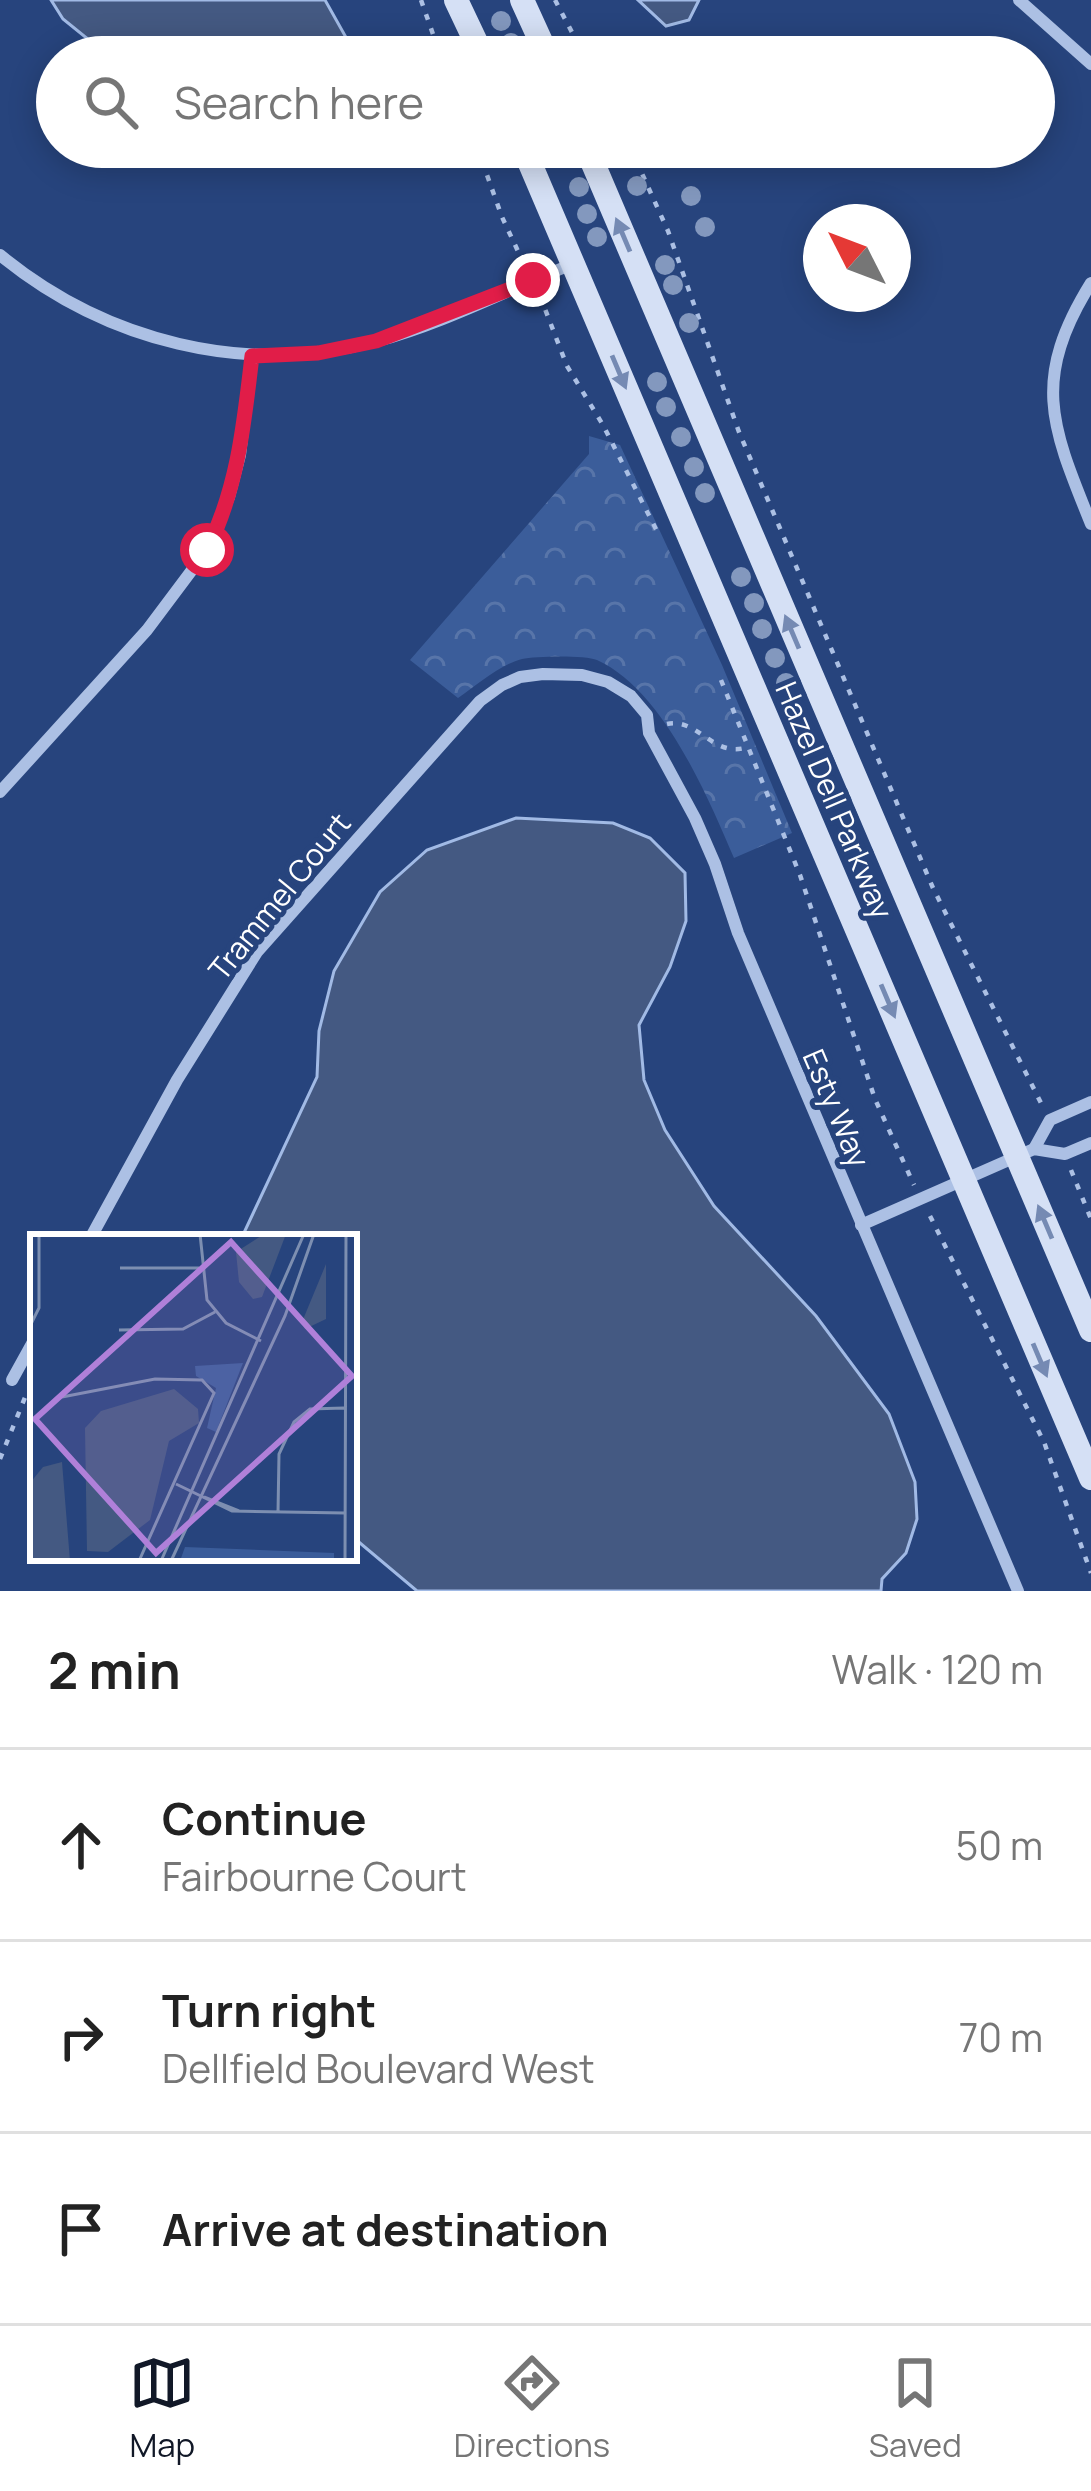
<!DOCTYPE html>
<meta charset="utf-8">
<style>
:root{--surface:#fff;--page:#f6f6f6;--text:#222;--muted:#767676;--line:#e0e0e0;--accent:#111827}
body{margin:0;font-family:Manrope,sans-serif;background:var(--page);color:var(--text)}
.compass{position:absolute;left:803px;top:204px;width:108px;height:108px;border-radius:50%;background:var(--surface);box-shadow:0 6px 30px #0003;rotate:312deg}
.stop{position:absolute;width:36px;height:36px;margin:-27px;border:9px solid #e11d48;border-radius:50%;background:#fff}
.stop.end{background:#e11d48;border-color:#fff;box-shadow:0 3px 12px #0008}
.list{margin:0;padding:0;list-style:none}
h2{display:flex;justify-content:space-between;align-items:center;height:156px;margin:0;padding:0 48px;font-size:51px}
h2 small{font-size:39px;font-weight:400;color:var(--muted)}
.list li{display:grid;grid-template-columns:78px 1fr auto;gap:36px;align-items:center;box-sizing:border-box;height:192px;padding:0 48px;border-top:3px solid var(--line)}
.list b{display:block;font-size:45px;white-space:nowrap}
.list p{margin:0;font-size:39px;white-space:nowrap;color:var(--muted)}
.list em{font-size:39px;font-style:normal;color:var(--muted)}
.icon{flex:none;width:66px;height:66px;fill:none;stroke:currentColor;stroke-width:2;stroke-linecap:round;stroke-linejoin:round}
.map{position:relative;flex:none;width:1091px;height:1591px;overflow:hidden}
.search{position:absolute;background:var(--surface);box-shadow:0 6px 30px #0003;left:36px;right:36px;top:36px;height:132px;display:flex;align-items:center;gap:30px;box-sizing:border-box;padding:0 42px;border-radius:66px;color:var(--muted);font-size:45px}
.sheet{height:732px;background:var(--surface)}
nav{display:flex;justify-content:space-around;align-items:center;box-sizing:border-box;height:168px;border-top:3px solid var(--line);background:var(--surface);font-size:33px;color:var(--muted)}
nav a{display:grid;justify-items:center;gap:6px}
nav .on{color:var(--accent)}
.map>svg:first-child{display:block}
</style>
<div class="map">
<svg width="1091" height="1591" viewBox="0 0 1091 1591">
<defs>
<pattern id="forest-crowns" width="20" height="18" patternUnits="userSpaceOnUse" patternTransform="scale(3)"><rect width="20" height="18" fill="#3b5d9a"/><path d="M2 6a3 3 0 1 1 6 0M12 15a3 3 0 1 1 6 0" fill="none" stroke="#5875a9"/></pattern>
</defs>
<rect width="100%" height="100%" fill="#27447d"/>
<path fill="url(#forest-crowns)" d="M589 436 620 445 722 665 792 833 734 858C707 795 663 690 597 660 586 655 535 656 522 659 501 664 476 686 458 698L410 660 589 454Z"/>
<g fill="#445982" stroke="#a1bae5" stroke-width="3">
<path d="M51 0H325L357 57H110L63 19Z"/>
<path d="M638 0H699L689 20 666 26Z"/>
<path d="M516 818 613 823 650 838 685 873 686 921 670 967 639 1025 644 1080 665 1130 714 1206 816 1316 889 1414 915 1482 917 1519 906 1553 882 1579 881 1591H417L354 1538V1237H242L317 1077 319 1031 334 971 380 892 427 850Z"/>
</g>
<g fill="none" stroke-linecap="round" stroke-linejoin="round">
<g stroke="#acc0e4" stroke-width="4.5" stroke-dasharray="6 9" stroke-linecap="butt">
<path d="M421 0 441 57"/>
<path d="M555 0 585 57"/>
<path d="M477 147 502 217 524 264"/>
<path d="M630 147 668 231 739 432 933 888 1042 1105"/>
<path d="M540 296 567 366 603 425 660 537"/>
<path d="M721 680 800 875 875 1099 914 1185"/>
<path d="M667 724C698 717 713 759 748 747"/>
<path d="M1071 1170 1091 1219"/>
<path d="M930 1216 1044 1442 1091 1573"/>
<path d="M0 1459 26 1395"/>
</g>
<g stroke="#acc0e4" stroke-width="12">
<path d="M1019 0 1091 64"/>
<path d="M0 255C105 341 245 377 377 341 445 323 508 289 573 264"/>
<path d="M1091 283C1031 380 1051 425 1091 524"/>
<path d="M0 792 147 630 207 550 229 497 240 455 252 356"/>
<path d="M1034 1149 1050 1120 1091 1102"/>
<path d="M861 1225 1034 1149 1065 1154 1091 1143"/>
<path d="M91 1237 177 1080 257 952 480 701 502 685 520 677 543 674 582 675 608 682 631 696 647 715 649 733 695 818 715 864 738 933 1018 1591"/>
<path d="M12 1380 33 1342"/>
</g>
<g stroke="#d5e0f5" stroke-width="24">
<path d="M456 0 483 57"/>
<path d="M522 0 548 57"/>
<path d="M523 147 1091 1478"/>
<path d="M586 147 1091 1330"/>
</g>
</g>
<g fill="#8398be">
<circle cx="501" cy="21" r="10"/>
<circle cx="511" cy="43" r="10"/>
<circle cx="637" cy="186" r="10"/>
<circle cx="579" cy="187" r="10"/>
<circle cx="691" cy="196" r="10"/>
<circle cx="587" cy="214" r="10"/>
<circle cx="705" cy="227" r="10"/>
<circle cx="597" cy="237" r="10"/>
<circle cx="665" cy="265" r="10"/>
<circle cx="673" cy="285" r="10"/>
<circle cx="689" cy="323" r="10"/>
<circle cx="657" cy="382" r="10"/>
<circle cx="666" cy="407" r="10"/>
<circle cx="681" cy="437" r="10"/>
<circle cx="694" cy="467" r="10"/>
<circle cx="705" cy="493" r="10"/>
<circle cx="741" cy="577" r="10"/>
<circle cx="754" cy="603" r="10"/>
<circle cx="762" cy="629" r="10"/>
<circle cx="775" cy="658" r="10"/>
<circle cx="786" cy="683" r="10"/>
</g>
<defs><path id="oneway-solid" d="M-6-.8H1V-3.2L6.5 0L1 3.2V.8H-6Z" transform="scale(3)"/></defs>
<g fill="#758ab3">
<use href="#oneway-solid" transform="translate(623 235) rotate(-113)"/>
<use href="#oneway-solid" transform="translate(619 372) rotate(67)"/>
<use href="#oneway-solid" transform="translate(792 632) rotate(-113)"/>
<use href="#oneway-solid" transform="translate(888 1001) rotate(67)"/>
<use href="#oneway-solid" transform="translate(1045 1222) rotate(-113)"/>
<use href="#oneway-solid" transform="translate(1040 1360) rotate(67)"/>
</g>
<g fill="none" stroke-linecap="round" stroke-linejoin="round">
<path stroke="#e11d48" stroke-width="15" d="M207 550C238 487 244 424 252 356L318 353 376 341 533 280"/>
</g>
<g text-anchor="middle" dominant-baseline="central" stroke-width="10" stroke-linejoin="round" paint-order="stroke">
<g font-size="30" fill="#fff" stroke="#27447d">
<text transform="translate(835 800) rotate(67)">Hazel Dell Parkway</text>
<text transform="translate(279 896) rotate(-51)">Trammel Court</text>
<text transform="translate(837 1108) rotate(67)">Esty Way</text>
</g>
</g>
<g transform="translate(30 1234)">
<rect width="327" height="327" fill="#27447d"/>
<path d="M213 129 186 198 177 194 186 154 166 142 165 132Z" fill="#3b5d9a"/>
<path d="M155 313 304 319V327H150Z" fill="#3b5d9a"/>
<path d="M234 0H256L232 63 223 65 209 48 206 18ZM296 30V85L275 95 272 88ZM144 155 168 175 169 189 139 207 120 286 78 318 57 317 55 194 71 177ZM32 228 40 327H0V249L13 233Z" fill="#445982"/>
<path fill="none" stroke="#7d8fb1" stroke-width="3" d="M170 0 177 66 196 89 231 107M90 34H169M0 92 9 74V0M89 96 153 95 185 78M32 163 125 145 172 146 184 159 109 327M146 250 202 277 315 279M174 263 209 277M248 279 249 220 264 188 280 175 314 174M131 327 274 0M141 327 255 82 284 0M315 327 316 0"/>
<path fill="#b080d9" fill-opacity="0.15" stroke="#b080d9" stroke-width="6" d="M201 8 322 142 126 319 5 185Z"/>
<rect width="327" height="327" fill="none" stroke="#fff" stroke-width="6"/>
</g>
</svg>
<svg class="compass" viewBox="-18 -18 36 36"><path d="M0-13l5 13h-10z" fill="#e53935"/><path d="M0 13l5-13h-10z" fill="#767676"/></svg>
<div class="stop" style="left:207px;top:550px"></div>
<div class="stop end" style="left:533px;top:280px"></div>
<div class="search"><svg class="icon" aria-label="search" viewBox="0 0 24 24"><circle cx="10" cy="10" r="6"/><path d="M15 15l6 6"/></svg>Search here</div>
</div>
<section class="sheet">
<h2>2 min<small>Walk · 120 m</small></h2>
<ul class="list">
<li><svg class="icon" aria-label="ahead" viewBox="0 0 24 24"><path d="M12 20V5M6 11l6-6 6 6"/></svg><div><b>Continue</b><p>Fairbourne Court</p></div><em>50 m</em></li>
<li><svg class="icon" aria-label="right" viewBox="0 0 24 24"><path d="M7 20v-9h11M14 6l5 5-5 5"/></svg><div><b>Turn right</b><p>Dellfield Boulevard West</p></div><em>70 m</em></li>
<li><svg class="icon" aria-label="arrive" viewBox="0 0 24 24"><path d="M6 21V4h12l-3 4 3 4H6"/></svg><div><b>Arrive at destination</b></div></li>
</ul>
</section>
<nav>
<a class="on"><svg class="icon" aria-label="map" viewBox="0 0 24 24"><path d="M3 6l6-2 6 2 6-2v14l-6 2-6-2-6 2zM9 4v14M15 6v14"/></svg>Map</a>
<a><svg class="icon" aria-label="directions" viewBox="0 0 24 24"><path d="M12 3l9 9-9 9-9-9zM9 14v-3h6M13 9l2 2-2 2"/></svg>Directions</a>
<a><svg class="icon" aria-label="saved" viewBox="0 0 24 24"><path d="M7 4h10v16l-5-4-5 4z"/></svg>Saved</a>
</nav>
